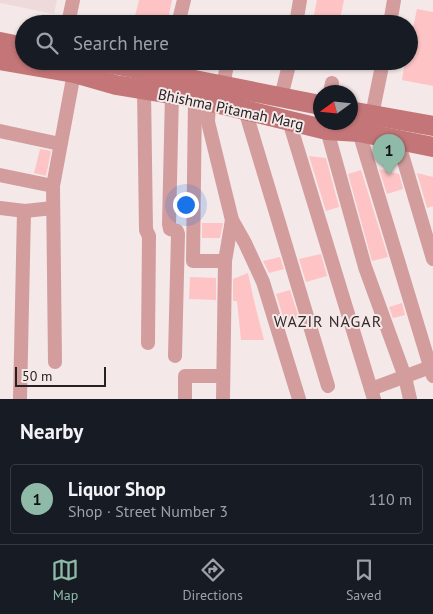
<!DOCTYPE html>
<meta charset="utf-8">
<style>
:root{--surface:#171b24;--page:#242831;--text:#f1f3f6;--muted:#9ea1a6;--line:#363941;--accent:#8fbaa8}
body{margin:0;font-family:"PT Sans",sans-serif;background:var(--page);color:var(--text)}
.compass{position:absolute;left:313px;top:85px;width:45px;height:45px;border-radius:50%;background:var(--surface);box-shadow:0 1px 4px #0004;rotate:255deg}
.scale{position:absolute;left:15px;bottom:12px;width:91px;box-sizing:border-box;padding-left:5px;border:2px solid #262222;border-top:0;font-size:14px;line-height:18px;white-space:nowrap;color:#262222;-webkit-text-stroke:4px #f4e9e8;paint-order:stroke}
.you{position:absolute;left:185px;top:204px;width:18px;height:18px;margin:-12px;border:4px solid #fff;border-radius:50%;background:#1a73e8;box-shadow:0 0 0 8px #1a73e833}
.badge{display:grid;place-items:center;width:32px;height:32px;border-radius:50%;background:var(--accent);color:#111;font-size:16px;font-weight:700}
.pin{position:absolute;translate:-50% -41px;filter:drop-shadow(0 1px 2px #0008)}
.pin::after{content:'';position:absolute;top:26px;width:18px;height:15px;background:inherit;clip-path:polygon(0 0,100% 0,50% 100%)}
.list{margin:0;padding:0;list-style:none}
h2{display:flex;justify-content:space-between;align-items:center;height:65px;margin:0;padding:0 20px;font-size:21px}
h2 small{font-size:16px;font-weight:400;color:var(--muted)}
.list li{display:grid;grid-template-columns:32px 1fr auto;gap:15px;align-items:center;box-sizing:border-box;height:70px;margin:0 10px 10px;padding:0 10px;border:1px solid var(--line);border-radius:5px}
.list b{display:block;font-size:19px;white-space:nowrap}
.list p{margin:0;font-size:16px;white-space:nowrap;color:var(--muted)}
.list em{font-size:16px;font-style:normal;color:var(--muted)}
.icon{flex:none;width:28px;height:28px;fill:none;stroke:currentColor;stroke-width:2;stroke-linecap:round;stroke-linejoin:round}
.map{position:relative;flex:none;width:433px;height:399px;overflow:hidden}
.search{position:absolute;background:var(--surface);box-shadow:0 1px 4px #0004;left:15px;right:15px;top:15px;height:55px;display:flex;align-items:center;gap:12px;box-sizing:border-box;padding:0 18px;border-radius:28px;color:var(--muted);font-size:19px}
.sheet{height:145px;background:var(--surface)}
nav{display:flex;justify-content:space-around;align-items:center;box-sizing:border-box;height:70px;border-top:1px solid var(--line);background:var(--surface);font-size:14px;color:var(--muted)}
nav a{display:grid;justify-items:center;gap:2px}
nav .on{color:var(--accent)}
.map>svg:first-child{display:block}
</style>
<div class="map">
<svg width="433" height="399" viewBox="0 0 433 399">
<rect width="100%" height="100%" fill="#f4e9e8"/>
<path fill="#eedada" d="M0 0H57L54 14 0 3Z"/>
<g fill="#fec3c4">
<path d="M139 0H172L167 24H133Z"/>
<path d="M317 0H344L339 24H312Z"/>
<path d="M417 9 433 12V86L402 80 405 61H409V46Z"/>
<path d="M40 149 51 151 46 176 34 173Z"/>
<path d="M309 156 326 158 339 207 326 211Z"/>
<path d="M379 169 399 174 403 189 387 194Z"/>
<path d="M361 170 388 257 372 261 348 174Z"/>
<path d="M417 173 433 177V206L427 208Z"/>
<path d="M202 223H223L220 238H202Z"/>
<path d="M321 254 327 276 306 282 299 259Z"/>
<path d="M280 257 284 269 269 273 263 261Z"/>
<path d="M248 273 255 305 264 340H241L237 301H233V279Z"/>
<path d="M190 277 216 278V300L189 299Z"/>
<path d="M290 290 299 318 285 323 276 294Z"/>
<path d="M402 303 405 315 393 318 389 307Z"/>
</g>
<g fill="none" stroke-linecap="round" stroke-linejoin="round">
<g stroke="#d39d9d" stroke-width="14">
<path d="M68 24 73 0"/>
<path d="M178 24 184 0"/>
<path d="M296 24 300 0"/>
<path d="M390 24 394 0"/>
<path d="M223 86 227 65"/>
<path d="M144 90 146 230 149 236 148 343"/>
<path d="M330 92 332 83"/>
<path d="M172 94 169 224 170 229 177 231 178 234 175 356"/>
<path d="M281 97 290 61"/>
<path d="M195 98 193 261H225"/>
<path d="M209 101 208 122 232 220 245 243 263 282 299 399"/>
<path d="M245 110 328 386"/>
<path d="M372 115 383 61"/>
<path d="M289 121 374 399"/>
<path d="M327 130 365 267 405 377 410 399"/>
<path d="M0 131 60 144"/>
<path d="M359 132 433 376"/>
<path d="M398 141 433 259"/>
<path d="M0 175 53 186"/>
<path d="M0 208 25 211 53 208"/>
<path d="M55 362 53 186 74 73"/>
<path d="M371 389 433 366"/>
<path d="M20 399 24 211"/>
<path d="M185 399V376H223"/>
<path d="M223 399 225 261 232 220"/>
</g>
<g stroke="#c37577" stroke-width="20">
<path d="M0 42 24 47"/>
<path d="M0 60 74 73 116 85 195 98 327 130 359 132 433 147"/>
<path d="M98 61 320 105"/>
<path d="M350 111 433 126"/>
</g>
</g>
<g text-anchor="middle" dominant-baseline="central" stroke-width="4" stroke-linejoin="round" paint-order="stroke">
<g font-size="15" fill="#262222" stroke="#f4e9e8">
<text transform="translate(231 109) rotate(12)">Bhishma Pitamah Marg</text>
</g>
<g font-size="16" letter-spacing="1" fill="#332a2a" stroke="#f4e9e8">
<text x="328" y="321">WAZIR NAGAR</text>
</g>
</g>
</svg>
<svg class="compass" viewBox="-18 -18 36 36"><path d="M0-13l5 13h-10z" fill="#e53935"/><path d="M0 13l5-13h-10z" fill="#9ea1a6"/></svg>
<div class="scale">50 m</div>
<div class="you"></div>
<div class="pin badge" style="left:389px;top:175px">1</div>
<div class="search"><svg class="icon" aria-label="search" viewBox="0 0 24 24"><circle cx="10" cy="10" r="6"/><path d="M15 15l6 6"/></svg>Search here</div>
</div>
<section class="sheet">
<h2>Nearby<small></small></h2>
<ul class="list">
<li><span class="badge">1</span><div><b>Liquor Shop</b><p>Shop · Street Number 3</p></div><em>110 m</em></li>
</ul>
</section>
<nav>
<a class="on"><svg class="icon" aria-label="map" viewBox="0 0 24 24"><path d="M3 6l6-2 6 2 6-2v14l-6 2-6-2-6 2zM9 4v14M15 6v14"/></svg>Map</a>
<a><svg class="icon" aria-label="directions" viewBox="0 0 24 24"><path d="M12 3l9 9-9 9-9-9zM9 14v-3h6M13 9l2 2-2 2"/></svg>Directions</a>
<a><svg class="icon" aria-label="saved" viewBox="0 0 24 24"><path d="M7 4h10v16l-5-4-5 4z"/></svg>Saved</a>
</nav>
